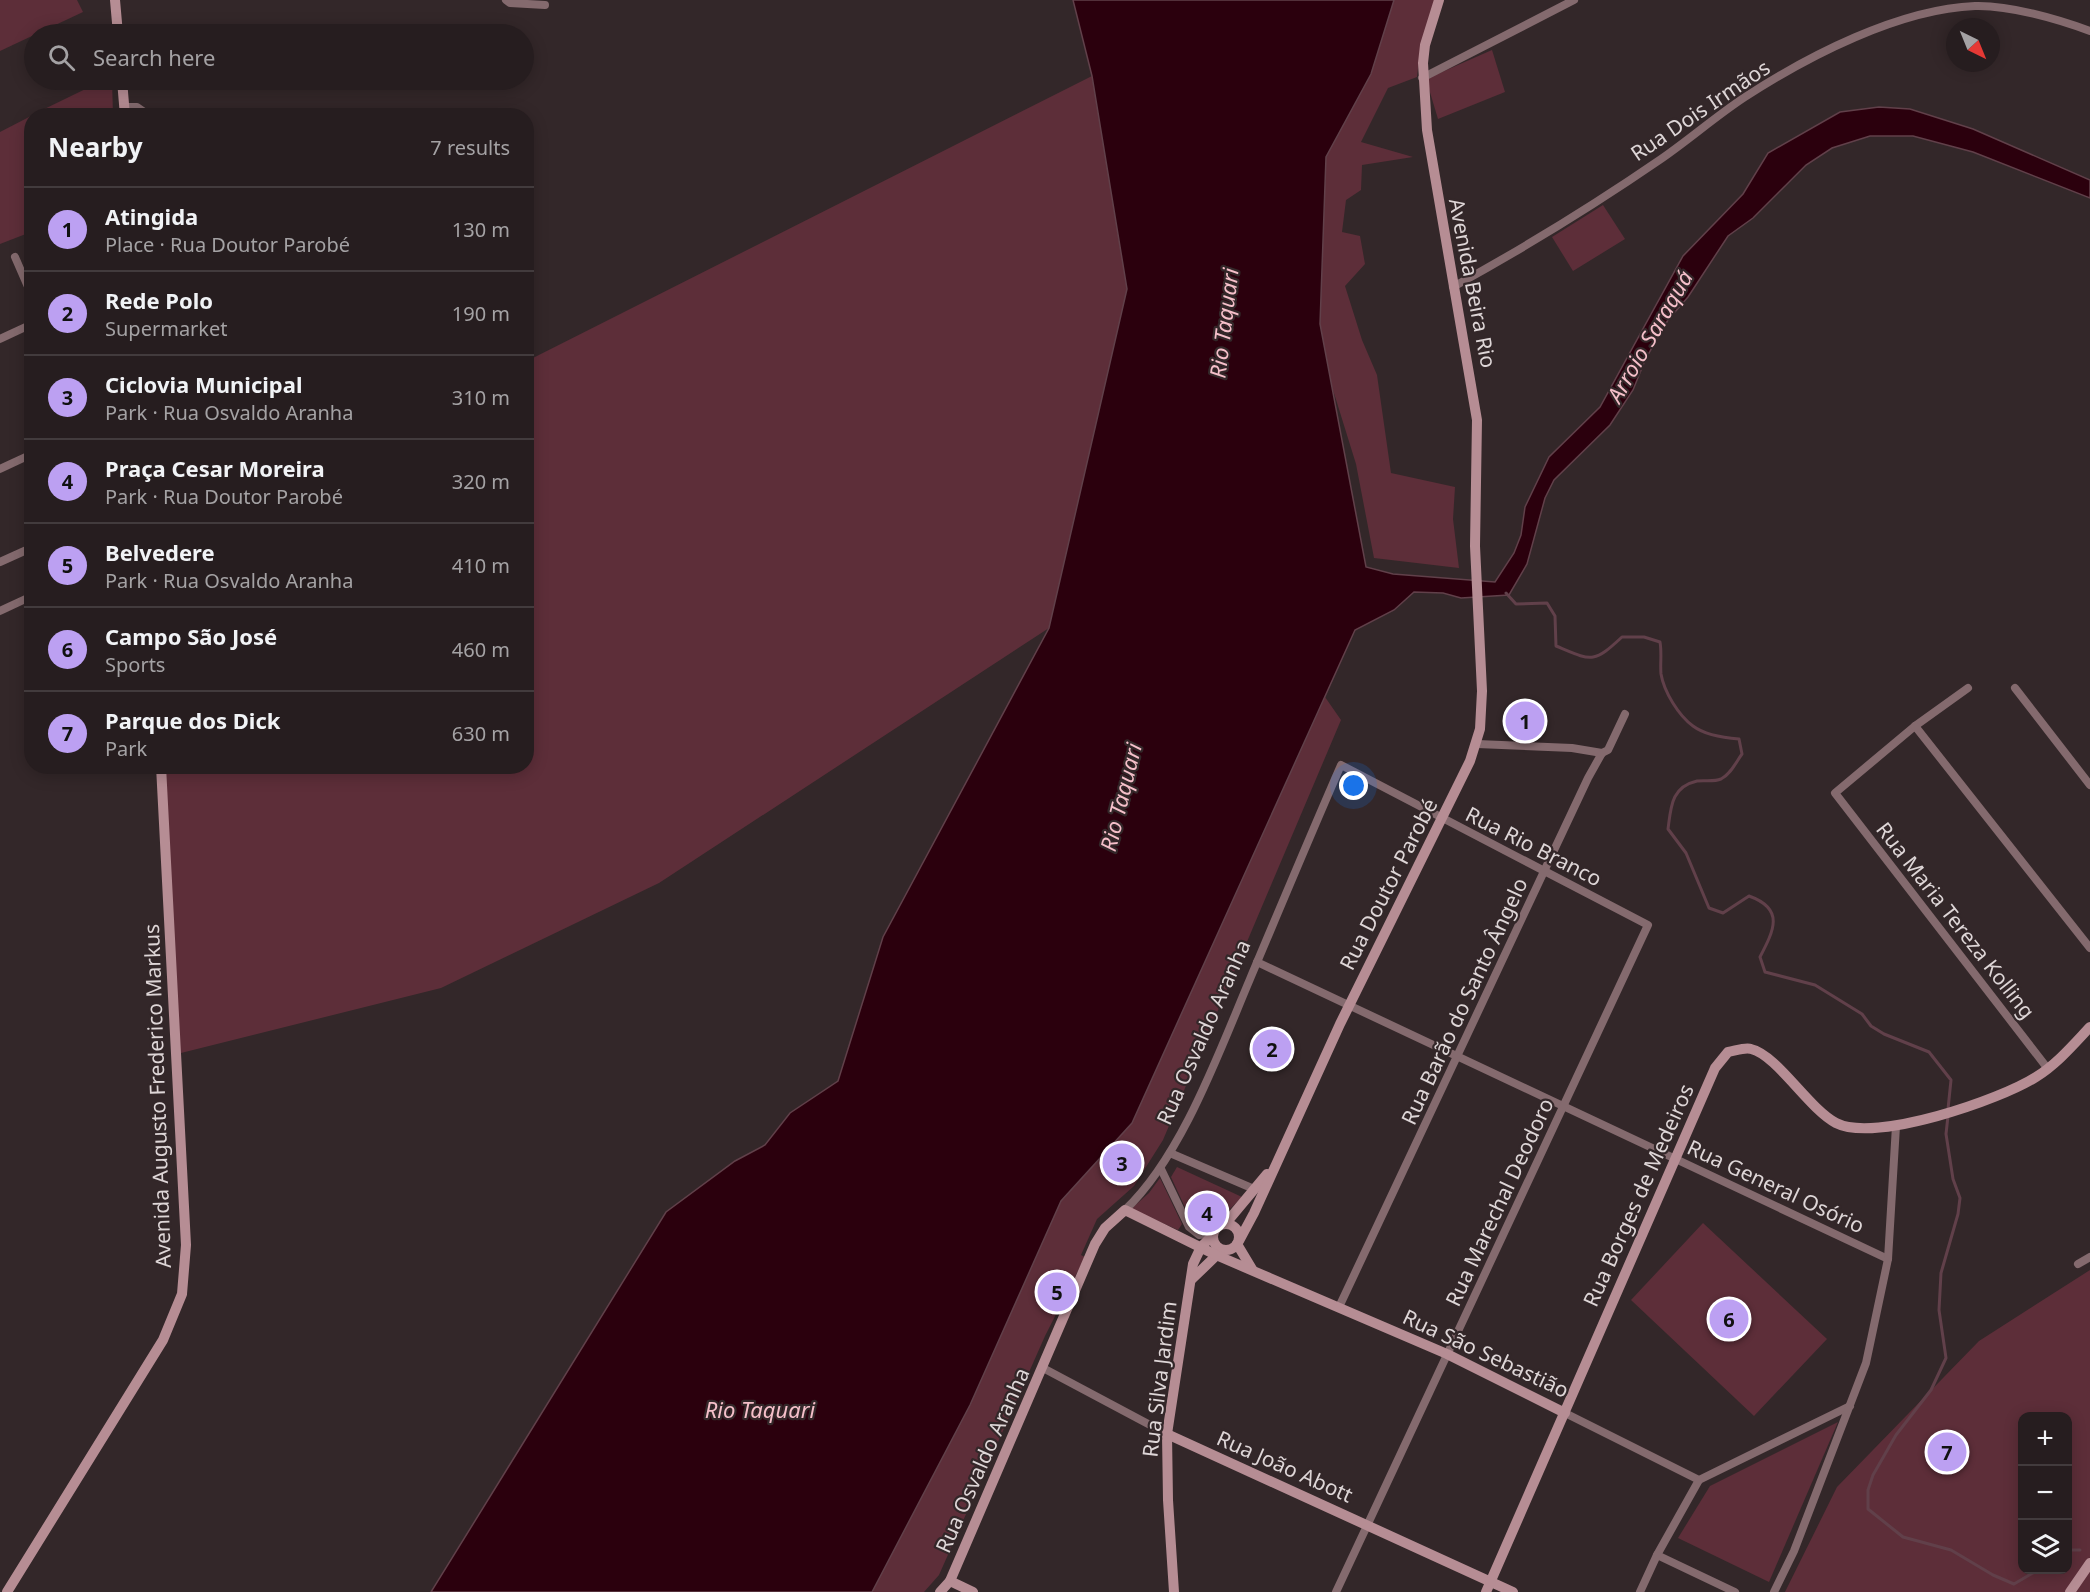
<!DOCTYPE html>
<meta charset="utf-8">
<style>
:root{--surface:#261d1f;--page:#322a2c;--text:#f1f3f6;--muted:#a4a2a4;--line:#423b3d;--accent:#bca0f2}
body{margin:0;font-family:"Noto Sans",sans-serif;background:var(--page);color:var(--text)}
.controls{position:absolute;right:18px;bottom:18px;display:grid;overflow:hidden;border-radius:12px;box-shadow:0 3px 15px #0003}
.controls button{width:54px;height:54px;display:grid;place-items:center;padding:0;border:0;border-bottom:2px solid var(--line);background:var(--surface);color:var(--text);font:30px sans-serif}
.compass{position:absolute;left:1946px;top:18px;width:54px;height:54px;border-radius:50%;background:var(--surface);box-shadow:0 3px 15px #0003;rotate:137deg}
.you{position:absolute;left:1354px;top:786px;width:21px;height:21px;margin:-15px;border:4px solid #fff;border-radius:50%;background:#1a73e8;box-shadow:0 0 0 9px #1a73e833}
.badge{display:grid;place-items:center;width:39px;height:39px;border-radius:50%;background:var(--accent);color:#111;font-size:20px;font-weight:700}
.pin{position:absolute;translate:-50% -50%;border:3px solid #fff;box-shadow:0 2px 6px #0006}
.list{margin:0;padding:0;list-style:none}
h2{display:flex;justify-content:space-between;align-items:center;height:78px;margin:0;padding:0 24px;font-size:26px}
h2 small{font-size:20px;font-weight:400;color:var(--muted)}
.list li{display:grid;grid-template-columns:39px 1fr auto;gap:18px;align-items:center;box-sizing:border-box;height:84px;padding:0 24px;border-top:2px solid var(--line)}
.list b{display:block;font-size:22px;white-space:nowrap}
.list p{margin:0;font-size:20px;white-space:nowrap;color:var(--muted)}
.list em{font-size:20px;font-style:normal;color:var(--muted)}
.icon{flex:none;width:33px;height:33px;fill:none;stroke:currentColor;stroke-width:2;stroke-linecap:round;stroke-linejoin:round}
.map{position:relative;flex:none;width:2090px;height:1592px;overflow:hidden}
.search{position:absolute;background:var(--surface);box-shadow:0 3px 15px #0003;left:24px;top:24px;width:510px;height:66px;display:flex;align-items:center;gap:15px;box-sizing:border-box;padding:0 21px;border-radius:33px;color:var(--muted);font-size:22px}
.panel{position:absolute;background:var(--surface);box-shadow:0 3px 15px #0003;left:24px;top:108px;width:510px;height:666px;border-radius:24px}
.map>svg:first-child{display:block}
</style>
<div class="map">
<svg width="2090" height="1592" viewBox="0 0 2090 1592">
<rect width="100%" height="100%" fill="#332729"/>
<g fill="#5d2e39" fill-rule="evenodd">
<path d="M0 0H77L83 12 0 51Z"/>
<path d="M1394 0H1435L1421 44 1417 77 1388 88 1361 142 1413 157 1362 165 1361 190 1346 200 1342 232 1360 236 1365 264 1345 286 1362 340 1377 375 1391 473 1455 487 1453 519 1459 568 1374 558 1356 464 1311 319 1326 157 1367 81Z"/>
<path d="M1492 50 1505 92 1438 119 1426 79Z"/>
<path d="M1092 76 1127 289 1049 628 659 883 441 988 177 1054 161 767 526 766 527 361Z"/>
<path d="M104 80H112L113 115H32Z"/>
<path d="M31 116V232L0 244V132Z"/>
<path d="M1603 205 1625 239 1573 271 1552 237Z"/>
<path d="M1325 697 1341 720 1163 1140 1134 1186 1097 1219 1081 1255 1085 1257 1045 1336 939 1575 924 1592H872L970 1405 1061 1201 1132 1123Z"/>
<path d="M1177 1167 1242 1197 1205 1234 1195 1229 1171 1177Z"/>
<path d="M1160 1178 1182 1224 1178 1230 1131 1209 1149 1193Z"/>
<path d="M1703 1223 1827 1339 1754 1416 1631 1300Z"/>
<path d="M2090 1270V1592H1785L1837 1487 1979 1341ZM2022 1416H2068V1570H2022Z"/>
<path d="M1838 1422 1769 1582 1678 1538 1710 1486Z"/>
</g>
<path fill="#2b000d" stroke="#61404a" stroke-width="1.5" d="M1073 0H1394L1371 74 1326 157 1320 324 1366 567 1393 574 1495 582 1514 553 1521 535 1525 507 1549 457 1600 407 1683 256 1743 194 1768 153 1840 112 1879 107 1910 109 1973 129 2090 180V198L1973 152 1913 136H1870L1832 148 1806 165 1753 218 1728 236 1688 297 1668 320 1646 358 1633 390 1610 425 1554 480 1545 498 1527 564 1509 595 1461 598 1443 593 1414 592 1394 610 1355 630 1132 1123 1061 1201 970 1405 872 1592H431L666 1212 735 1161 765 1145 790 1113 838 1081 883 937 1049 628 1127 289 1092 76Z"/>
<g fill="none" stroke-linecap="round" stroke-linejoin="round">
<g stroke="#61404a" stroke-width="3">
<path d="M1506 593 1516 604 1547 603 1555 616 1556 646C1592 661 1593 664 1622 637H1644L1660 642C1662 653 1660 664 1661 674 1664 692 1679 716 1693 726 1705 735 1725 738 1739 739L1742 754C1736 762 1731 774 1721 779 1714 782 1704 780 1697 781 1671 787 1671 807 1668 829L1686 853 1709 908 1723 913 1749 896C1785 909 1774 930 1760 957L1765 972 1815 985 1862 1014 1871 1026 1884 1034 1929 1052 1951 1080 1948 1109"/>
<path d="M1948 1116 1946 1134 1953 1179 1960 1198 1958 1214 1941 1273 1939 1310 1946 1358 1931 1390 1896 1435 1873 1475 1868 1490V1509L1903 1537 1951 1550 1993 1575 2014 1584 2038 1570"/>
<path d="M2068 1550H2080"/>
</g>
<g stroke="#846a6e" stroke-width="8">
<path d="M506 0 510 3 545 5"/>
<path d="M1422 78 1574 0"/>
<path d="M125 107H137L150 116"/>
<path d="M15 257 32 296"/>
<path d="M1453 287C1524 248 1594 205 1661 159 1690 139 1716 116 1745 97 1808 56 1899 9 1975 6 2009 5 2058 19 2090 31"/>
<path d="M0 339 32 324"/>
<path d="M0 469 32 454"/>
<path d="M0 562 31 548"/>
<path d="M0 611 32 596"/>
<path d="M1968 688 1915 726 1835 793 2048 1069"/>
<path d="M2015 688 2090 785"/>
<path d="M1915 726 2090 948"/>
<path d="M1477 744 1572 748 1602 753"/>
<path d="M1257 962 1888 1259"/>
<path d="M1170 1153 1254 1189"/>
<path d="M1161 1169 1189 1227 1199 1235 1212 1233"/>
<path d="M1125 1210C1182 1156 1219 1052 1250 979 1280 908 1310 836 1341 765L1648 925 1336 1592"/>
<path d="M2078 1264 2090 1257"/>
<path d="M1339 1307 1588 778 1602 753 1608 750 1625 714"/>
<path d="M1043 1368 1167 1434"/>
<path d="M1565 1413 1699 1480"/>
<path d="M1657 1555 1735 1592"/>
<path d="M1640 1592 1657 1555 1699 1480 1850 1406"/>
<path d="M1774 1592 1794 1551 1866 1363 1888 1259 1896 1126"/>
</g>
<g stroke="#b68d94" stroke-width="10">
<path d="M115 0 118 34"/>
<path d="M122 80 125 116"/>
<path d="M1226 1223 1267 1174"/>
<circle cx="1226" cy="1237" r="13"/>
<path d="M1239 1241 1254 1213 1340 1024 1470 761 1480 729 1482 691 1475 546 1477 420 1427 130 1423 63 1425 45 1439 0"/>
<path d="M1237 1244 1252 1269"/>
<path d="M1192 1279 1220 1252"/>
<path d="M1167 1434 1513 1592"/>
<path d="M950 1581 973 1592"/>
<path d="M7 1592 163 1340 182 1294 186 1245 161 766"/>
<path d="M940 1592 950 1581 1095 1244 1105 1228 1125 1210 1216 1255 1447 1354 1565 1413"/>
<path d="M1174 1592 1168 1500 1167 1434 1193 1264 1201 1247 1212 1236"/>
<path d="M1486 1592 1715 1068 1728 1052C1735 1051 1745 1047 1751 1049 1777 1055 1808 1108 1836 1123 1875 1143 2000 1100 2036 1077 2057 1064 2073 1045 2090 1027"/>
<path d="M2070 1592 2090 1563"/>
</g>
</g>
<g text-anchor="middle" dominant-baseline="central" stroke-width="4.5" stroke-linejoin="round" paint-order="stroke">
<g font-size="21" fill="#ded6d7" stroke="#332729">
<text transform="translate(1700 110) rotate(-34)">Rua Dois Irmãos</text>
<text transform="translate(1473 283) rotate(79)">Avenida Beira Rio</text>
<text transform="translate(1534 846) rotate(27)">Rua Rio Branco</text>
<text transform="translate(1388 884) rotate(-63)">Rua Doutor Parobé</text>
<text transform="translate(1956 920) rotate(52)">Rua Maria Tereza Kolling</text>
<text transform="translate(1464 1001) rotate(-65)">Rua Barão do Santo Ângelo</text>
<text transform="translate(1203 1032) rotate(-66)">Rua Osvaldo Aranha</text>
<text transform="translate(157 1096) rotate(-92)">Avenida Augusto Frederico Markus</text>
<text transform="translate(1776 1186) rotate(25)">Rua General Osório</text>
<text transform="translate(1638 1195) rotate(-66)">Rua Borges de Medeiros</text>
<text transform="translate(1499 1202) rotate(-65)">Rua Marechal Deodoro</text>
<text transform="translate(1486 1353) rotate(25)">Rua São Sebastião</text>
<text transform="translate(1159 1379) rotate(-83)">Rua Silva Jardim</text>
<text transform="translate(982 1460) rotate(-66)">Rua Osvaldo Aranha</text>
<text transform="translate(1285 1466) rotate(24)">Rua João Abott</text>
</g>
<g font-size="22" font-style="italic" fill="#f5bfc9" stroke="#332729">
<text transform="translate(1223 323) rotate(-83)">Rio Taquari</text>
<text transform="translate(1649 336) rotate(-60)">Arroio Saraquá</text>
<text transform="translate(1120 797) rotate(-76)">Rio Taquari</text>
<text x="760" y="1409">Rio Taquari</text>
</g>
</g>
</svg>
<div class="controls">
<button>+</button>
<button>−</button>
<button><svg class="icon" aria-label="layers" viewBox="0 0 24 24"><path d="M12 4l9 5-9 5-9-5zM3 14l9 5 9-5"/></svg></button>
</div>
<svg class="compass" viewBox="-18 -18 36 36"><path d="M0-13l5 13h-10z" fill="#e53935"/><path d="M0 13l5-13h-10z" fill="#a4a2a4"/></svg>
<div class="you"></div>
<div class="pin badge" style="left:1525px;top:721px">1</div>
<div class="pin badge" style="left:1272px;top:1049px">2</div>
<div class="pin badge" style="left:1122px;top:1163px">3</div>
<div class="pin badge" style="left:1207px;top:1213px">4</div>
<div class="pin badge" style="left:1057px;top:1292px">5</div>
<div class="pin badge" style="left:1729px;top:1319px">6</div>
<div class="pin badge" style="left:1947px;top:1452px">7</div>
<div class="search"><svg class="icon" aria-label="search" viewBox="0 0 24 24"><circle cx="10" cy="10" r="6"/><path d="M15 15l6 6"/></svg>Search here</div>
<section class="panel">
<h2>Nearby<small>7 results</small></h2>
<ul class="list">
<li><span class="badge">1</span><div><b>Atingida</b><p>Place · Rua Doutor Parobé</p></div><em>130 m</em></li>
<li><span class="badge">2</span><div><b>Rede Polo</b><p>Supermarket</p></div><em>190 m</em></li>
<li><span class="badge">3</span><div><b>Ciclovia Municipal</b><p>Park · Rua Osvaldo Aranha</p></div><em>310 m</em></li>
<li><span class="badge">4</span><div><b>Praça Cesar Moreira</b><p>Park · Rua Doutor Parobé</p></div><em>320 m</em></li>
<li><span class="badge">5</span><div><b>Belvedere</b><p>Park · Rua Osvaldo Aranha</p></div><em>410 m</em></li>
<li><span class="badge">6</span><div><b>Campo São José</b><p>Sports</p></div><em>460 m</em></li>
<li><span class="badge">7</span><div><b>Parque dos Dick</b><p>Park</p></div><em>630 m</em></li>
</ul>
</section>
</div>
